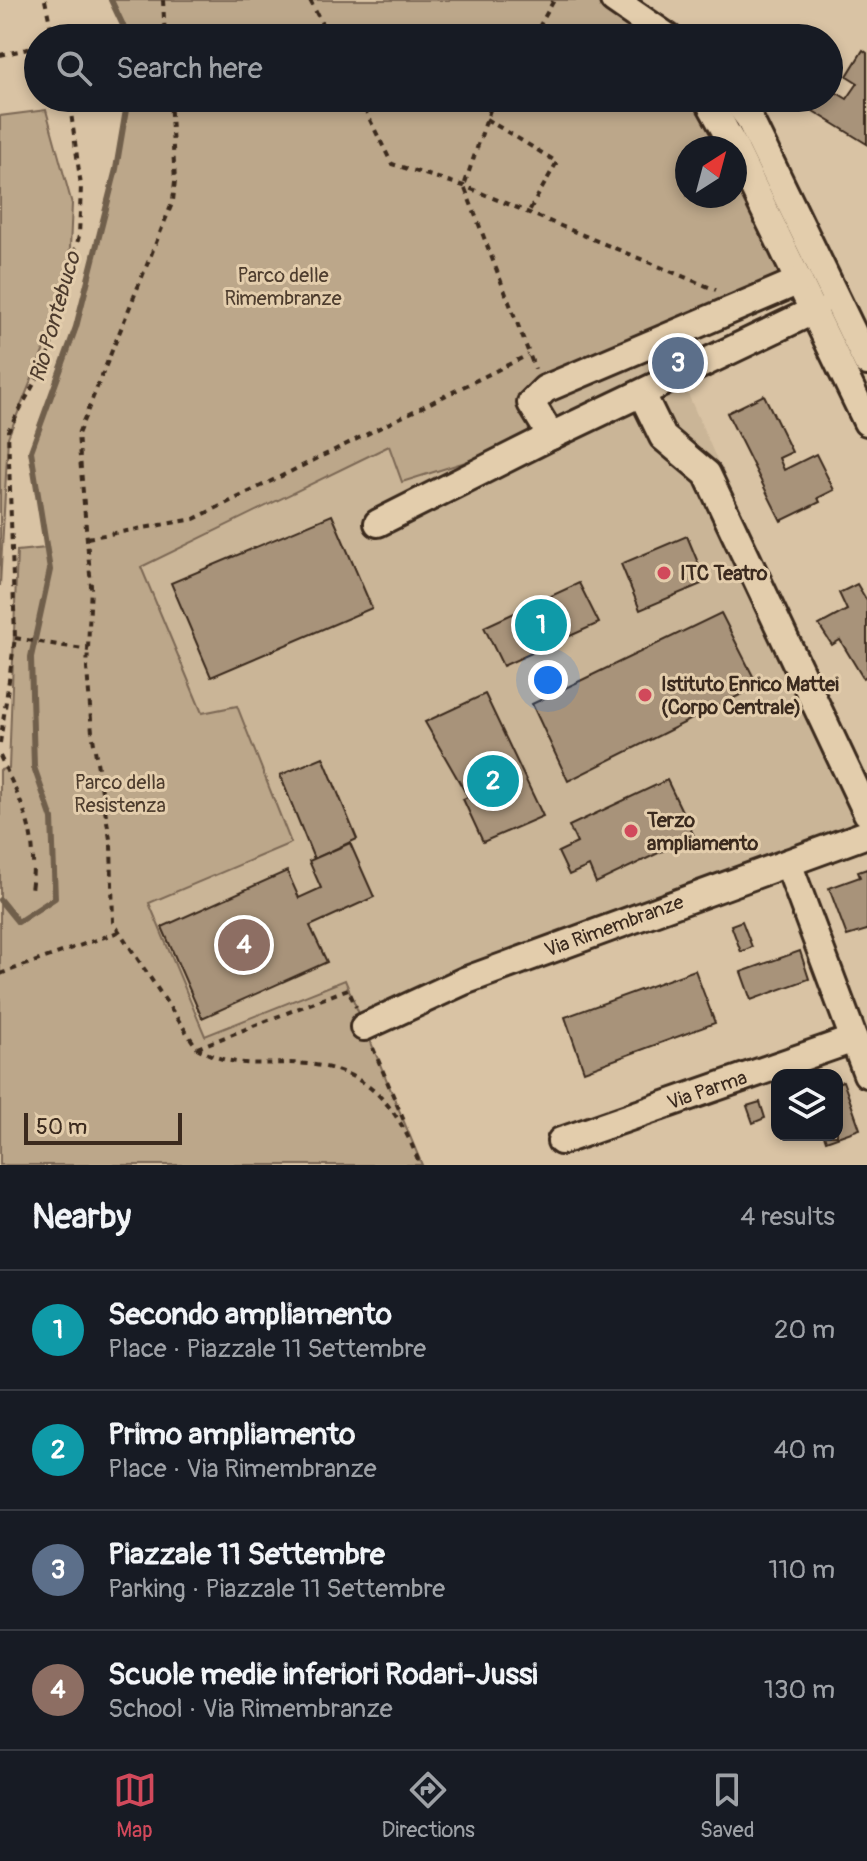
<!DOCTYPE html>
<meta charset="utf-8">
<style>
:root{--surface:#171b24;--page:#242831;--text:#f1f3f6;--muted:#9ea1a6;--line:#363941;--accent:#d1495b}
body{margin:0;font-family:Pangolin,sans-serif;background:var(--page);color:var(--text)}
.controls{position:absolute;right:24px;bottom:24px;display:grid;overflow:hidden;border-radius:16px;box-shadow:0 4px 12px #0003}
.controls button{width:72px;height:72px;display:grid;place-items:center;padding:0;border:0;border-bottom:2px solid var(--line);background:var(--surface);color:var(--text);font:40px sans-serif}
.compass{position:absolute;left:675px;top:136px;width:72px;height:72px;border-radius:50%;background:var(--surface);box-shadow:0 4px 12px #0003;rotate:36deg}
.scale{position:absolute;left:24px;bottom:20px;width:158px;box-sizing:border-box;padding-left:8px;border:4px solid #3b2a1e;border-top:0;font-size:22px;line-height:28px;white-space:nowrap;color:#3b2a1e;-webkit-text-stroke:6px #e3cdac;paint-order:stroke}
.you{position:absolute;left:548px;top:680px;width:28px;height:28px;margin:-20px;border:6px solid #fff;border-radius:50%;background:#1a73e8;box-shadow:0 0 0 12px #1a73e833}
.badge{display:grid;place-items:center;width:52px;height:52px;border-radius:50%;background:var(--accent);color:#fff;font-size:26px;font-weight:700}
.pin{position:absolute;translate:-50% -50%;border:4px solid #fff;box-shadow:0 2px 8px #0006}
.list{margin:0;padding:0;list-style:none}
h2{display:flex;justify-content:space-between;align-items:center;height:104px;margin:0;padding:0 32px;font-size:34px}
h2 small{font-size:26px;font-weight:400;color:var(--muted)}
.list li{display:grid;grid-template-columns:52px 1fr auto;gap:24px;align-items:center;box-sizing:border-box;height:120px;padding:0 32px;border-top:2px solid var(--line)}
.list b{display:block;font-size:30px;white-space:nowrap}
.list p{margin:0;font-size:26px;white-space:nowrap;color:var(--muted)}
.list em{font-size:26px;font-style:normal;color:var(--muted)}
.icon{flex:none;width:44px;height:44px;fill:none;stroke:currentColor;stroke-width:2;stroke-linecap:round;stroke-linejoin:round}
.map{position:relative;flex:none;width:867px;height:1165px;overflow:hidden}
.search{position:absolute;background:var(--surface);box-shadow:0 4px 12px #0003;left:24px;right:24px;top:24px;height:88px;display:flex;align-items:center;gap:20px;box-sizing:border-box;padding:0 28px;border-radius:44px;color:var(--muted);font-size:30px}
.sheet{height:584px;background:var(--surface)}
nav{display:flex;justify-content:space-around;align-items:center;box-sizing:border-box;height:112px;border-top:2px solid var(--line);background:var(--surface);font-size:22px;color:var(--muted)}
nav a{display:grid;justify-items:center;gap:4px}
nav .on{color:var(--accent)}
.map>svg:first-child{display:block}
</style>
<div class="map">
<svg width="867" height="1165" viewBox="0 0 867 1165">
<rect width="100%" height="100%" fill="#d9c3a4"/>
<filter id="ink" filterUnits="userSpaceOnUse"><feTurbulence type="fractalNoise" baseFrequency=".0125" numOctaves="2"/><feDisplacementMap in="SourceGraphic" scale="16" xChannelSelector="R" yChannelSelector="G"/><feConvolveMatrix kernelMatrix="1 2 1 2 8 2 1 2 1" color-interpolation-filters="sRGB"/></filter>
<g filter="url(#ink)">
<path fill="#cab597" d="M652 312 867 802V825L616 924 370 1039 344 980 205 1037 149 903 291 842 237 706 199 714 120 541Z"/>
<g fill="#bca78a" stroke="#7c6854" stroke-width="2">
<path d="M111 0H614L665 38H129Z"/>
<path d="M128 98H707L735 148H687V196H735V149L795 274 518 395 545 441 483 473 475 459 402 482 389 446 141 567 202 713 237 706 291 843 149 903 205 1036 345 980 422 1165H0V770L9 768 17 551 46 548 31 451 76 327 116 169Z"/>
<path d="M46 110 72 204 68 291 8 437 0 586V116Z"/>
</g>
<g fill="none" stroke-linecap="round" stroke-linejoin="round">
<g stroke="#705e4b" stroke-width="6">
<path d="M111 0 129 38"/>
<path d="M0 900 18 922 55 898 52 819 34 767 31 657 50 570 31 451 76 327 116 169 128 98"/>
</g>
</g>
<g fill="#a8937a" stroke="#3b2a1e" stroke-width="2">
<path d="M863 50 867 53V144L813 111 822 98H829V88L847 99 858 83 847 76Z"/>
<path d="M764 395 792 452 779 458 784 470 816 454 834 490 818 498 820 502 781 521 727 413Z"/>
<path d="M332 515 372 608 211 677 171 583Z"/>
<path d="M687 536 706 582 640 610 621 564Z"/>
<path d="M579 583 599 623 503 666 484 627Z"/>
<path d="M857 584 867 601V676L863 678 840 640 832 645 819 625 847 610 839 593Z"/>
<path d="M721 613 758 686 568 781 532 704Z"/>
<path d="M485 694 543 816 483 842 463 799 468 797 425 722Z"/>
<path d="M323 757 357 839 314 859 280 775Z"/>
<path d="M667 780 694 836 596 883 589 866 569 875 558 852 577 843 569 826Z"/>
<path d="M350 843 374 897 310 926 327 962 202 1018 162 927 287 871 299 898 321 888 309 861Z"/>
<path d="M867 869V930L847 936 829 888 860 877 858 872Z"/>
<path d="M742 921 752 947 741 952 731 925Z"/>
<path d="M800 951 809 979 751 1000 741 972Z"/>
<path d="M695 970 715 1023 584 1071 565 1017Z"/>
<path d="M843 1081 860 1129 826 1141 824 1135H837V1083Z"/>
<path d="M760 1102 765 1118 753 1123 747 1106Z"/>
</g>
<g fill="none" stroke-linecap="round" stroke-linejoin="round">
<g stroke="#3b2a1e" stroke-width="32">
<g id="minor">
<path d="M614 0 669 38"/>
<path d="M707 98 735 148"/>
<path d="M734 98 749 118 867 362"/>
<path d="M735 149 867 422"/>
<path d="M799 281 545 389 531 403 551 436 815 310"/>
<path d="M642 394 663 437 707 474 867 813"/>
<path d="M378 523 551 436"/>
<path d="M788 863 867 1074"/>
<path d="M364 1027 464 981 867 834"/>
<path d="M561 1141 854 1039"/>
</g>
</g>
<g stroke="#3b2a1e" stroke-width="4" stroke-dasharray="6 6" stroke-linecap="butt">
<path d="M45 0 53 38"/>
<path d="M163 0 165 38"/>
<path d="M310 0 329 38"/>
<path d="M135 38 165 36"/>
<path d="M533 38 554 0"/>
<path d="M0 55 38 47"/>
<path d="M170 98 175 181 173 201 78 434 91 586 87 669 92 732 111 845 113 922 197 1048C228 1066 254 1064 288 1063 361 1063 396 1100 420 1165"/>
<path d="M359 98 392 164 464 186 716 290"/>
<path d="M494 98 464 186 535 369"/>
<path d="M486 119 557 162 528 213"/>
<path d="M87 538 194 519 528 355"/>
<path d="M15 638 89 650"/>
<path d="M0 743 15 638 8 431 47 360 79 236 81 186 69 98"/>
<path d="M0 756C23 807 39 833 31 890"/>
<path d="M0 974 118 932"/>
<path d="M197 1048 348 989 356 1007"/>
<path d="M373 1048 404 1121"/>
</g>
<use href="#minor" stroke="#e3cdac" stroke-width="26"/>
</g>
</g>
<g fill="#d1495b" stroke="#e3cdac" stroke-width="3">
<circle cx="664" cy="573" r="8"/>
<circle cx="645" cy="695" r="8"/>
<circle cx="631" cy="831" r="8"/>
</g>
<g text-anchor="middle" dominant-baseline="central" stroke-width="6" stroke-linejoin="round" paint-order="stroke">
<g font-size="20" fill="#4e3d2e" stroke="#e3cdac">
<text x="283" y="275">Parco delle<tspan x="283" dy="23">Rimembranze</tspan></text>
<text x="120" y="782">Parco della<tspan x="120" dy="23">Resistenza</tspan></text>
</g>
<g font-size="20" font-weight="bold" fill="#3b2a1e" stroke="#e3cdac" text-anchor="start">
<text x="680" y="573">ITC Teatro</text>
<text x="661" y="684">Istituto Enrico Mattei<tspan x="661" dy="23">(Corpo Centrale)</tspan></text>
<text x="647" y="820">Terzo<tspan x="647" dy="23">ampliamento</tspan></text>
</g>
<g font-size="20" fill="#3b2a1e" stroke="#e3cdac">
<text transform="translate(614 926) rotate(-20)">Via Rimembranze</text>
<text transform="translate(707 1090) rotate(-19)">Via Parma</text>
</g>
<g font-size="22" font-style="italic" fill="#4d3b2d" stroke="#e3cdac">
<text transform="translate(55 317) rotate(-74)">Rio Pontebuco</text>
</g>
</g>
</svg>
<div class="controls">
<button><svg class="icon" aria-label="layers" viewBox="0 0 24 24"><path d="M12 4l9 5-9 5-9-5zM3 14l9 5 9-5"/></svg></button>
</div>
<svg class="compass" viewBox="-18 -18 36 36"><path d="M0-13l5 13h-10z" fill="#e53935"/><path d="M0 13l5-13h-10z" fill="#9ea1a6"/></svg>
<div class="scale">50 m</div>
<div class="you"></div>
<div class="pin badge" style="left:541px;top:625px;background:#0f9aa8">1</div>
<div class="pin badge" style="left:493px;top:781px;background:#0f9aa8">2</div>
<div class="pin badge" style="left:678px;top:363px;background:#5c6f8a">3</div>
<div class="pin badge" style="left:244px;top:945px;background:#8d6e63">4</div>
<div class="search"><svg class="icon" aria-label="search" viewBox="0 0 24 24"><circle cx="10" cy="10" r="6"/><path d="M15 15l6 6"/></svg>Search here</div>
</div>
<section class="sheet">
<h2>Nearby<small>4 results</small></h2>
<ul class="list">
<li><span class="badge" style="background:#0f9aa8">1</span><div><b>Secondo ampliamento</b><p>Place · Piazzale 11 Settembre</p></div><em>20 m</em></li>
<li><span class="badge" style="background:#0f9aa8">2</span><div><b>Primo ampliamento</b><p>Place · Via Rimembranze</p></div><em>40 m</em></li>
<li><span class="badge" style="background:#5c6f8a">3</span><div><b>Piazzale 11 Settembre</b><p>Parking · Piazzale 11 Settembre</p></div><em>110 m</em></li>
<li><span class="badge" style="background:#8d6e63">4</span><div><b>Scuole medie inferiori Rodari-Jussi</b><p>School · Via Rimembranze</p></div><em>130 m</em></li>
</ul>
</section>
<nav>
<a class="on"><svg class="icon" aria-label="map" viewBox="0 0 24 24"><path d="M3 6l6-2 6 2 6-2v14l-6 2-6-2-6 2zM9 4v14M15 6v14"/></svg>Map</a>
<a><svg class="icon" aria-label="directions" viewBox="0 0 24 24"><path d="M12 3l9 9-9 9-9-9zM9 14v-3h6M13 9l2 2-2 2"/></svg>Directions</a>
<a><svg class="icon" aria-label="saved" viewBox="0 0 24 24"><path d="M7 4h10v16l-5-4-5 4z"/></svg>Saved</a>
</nav>
